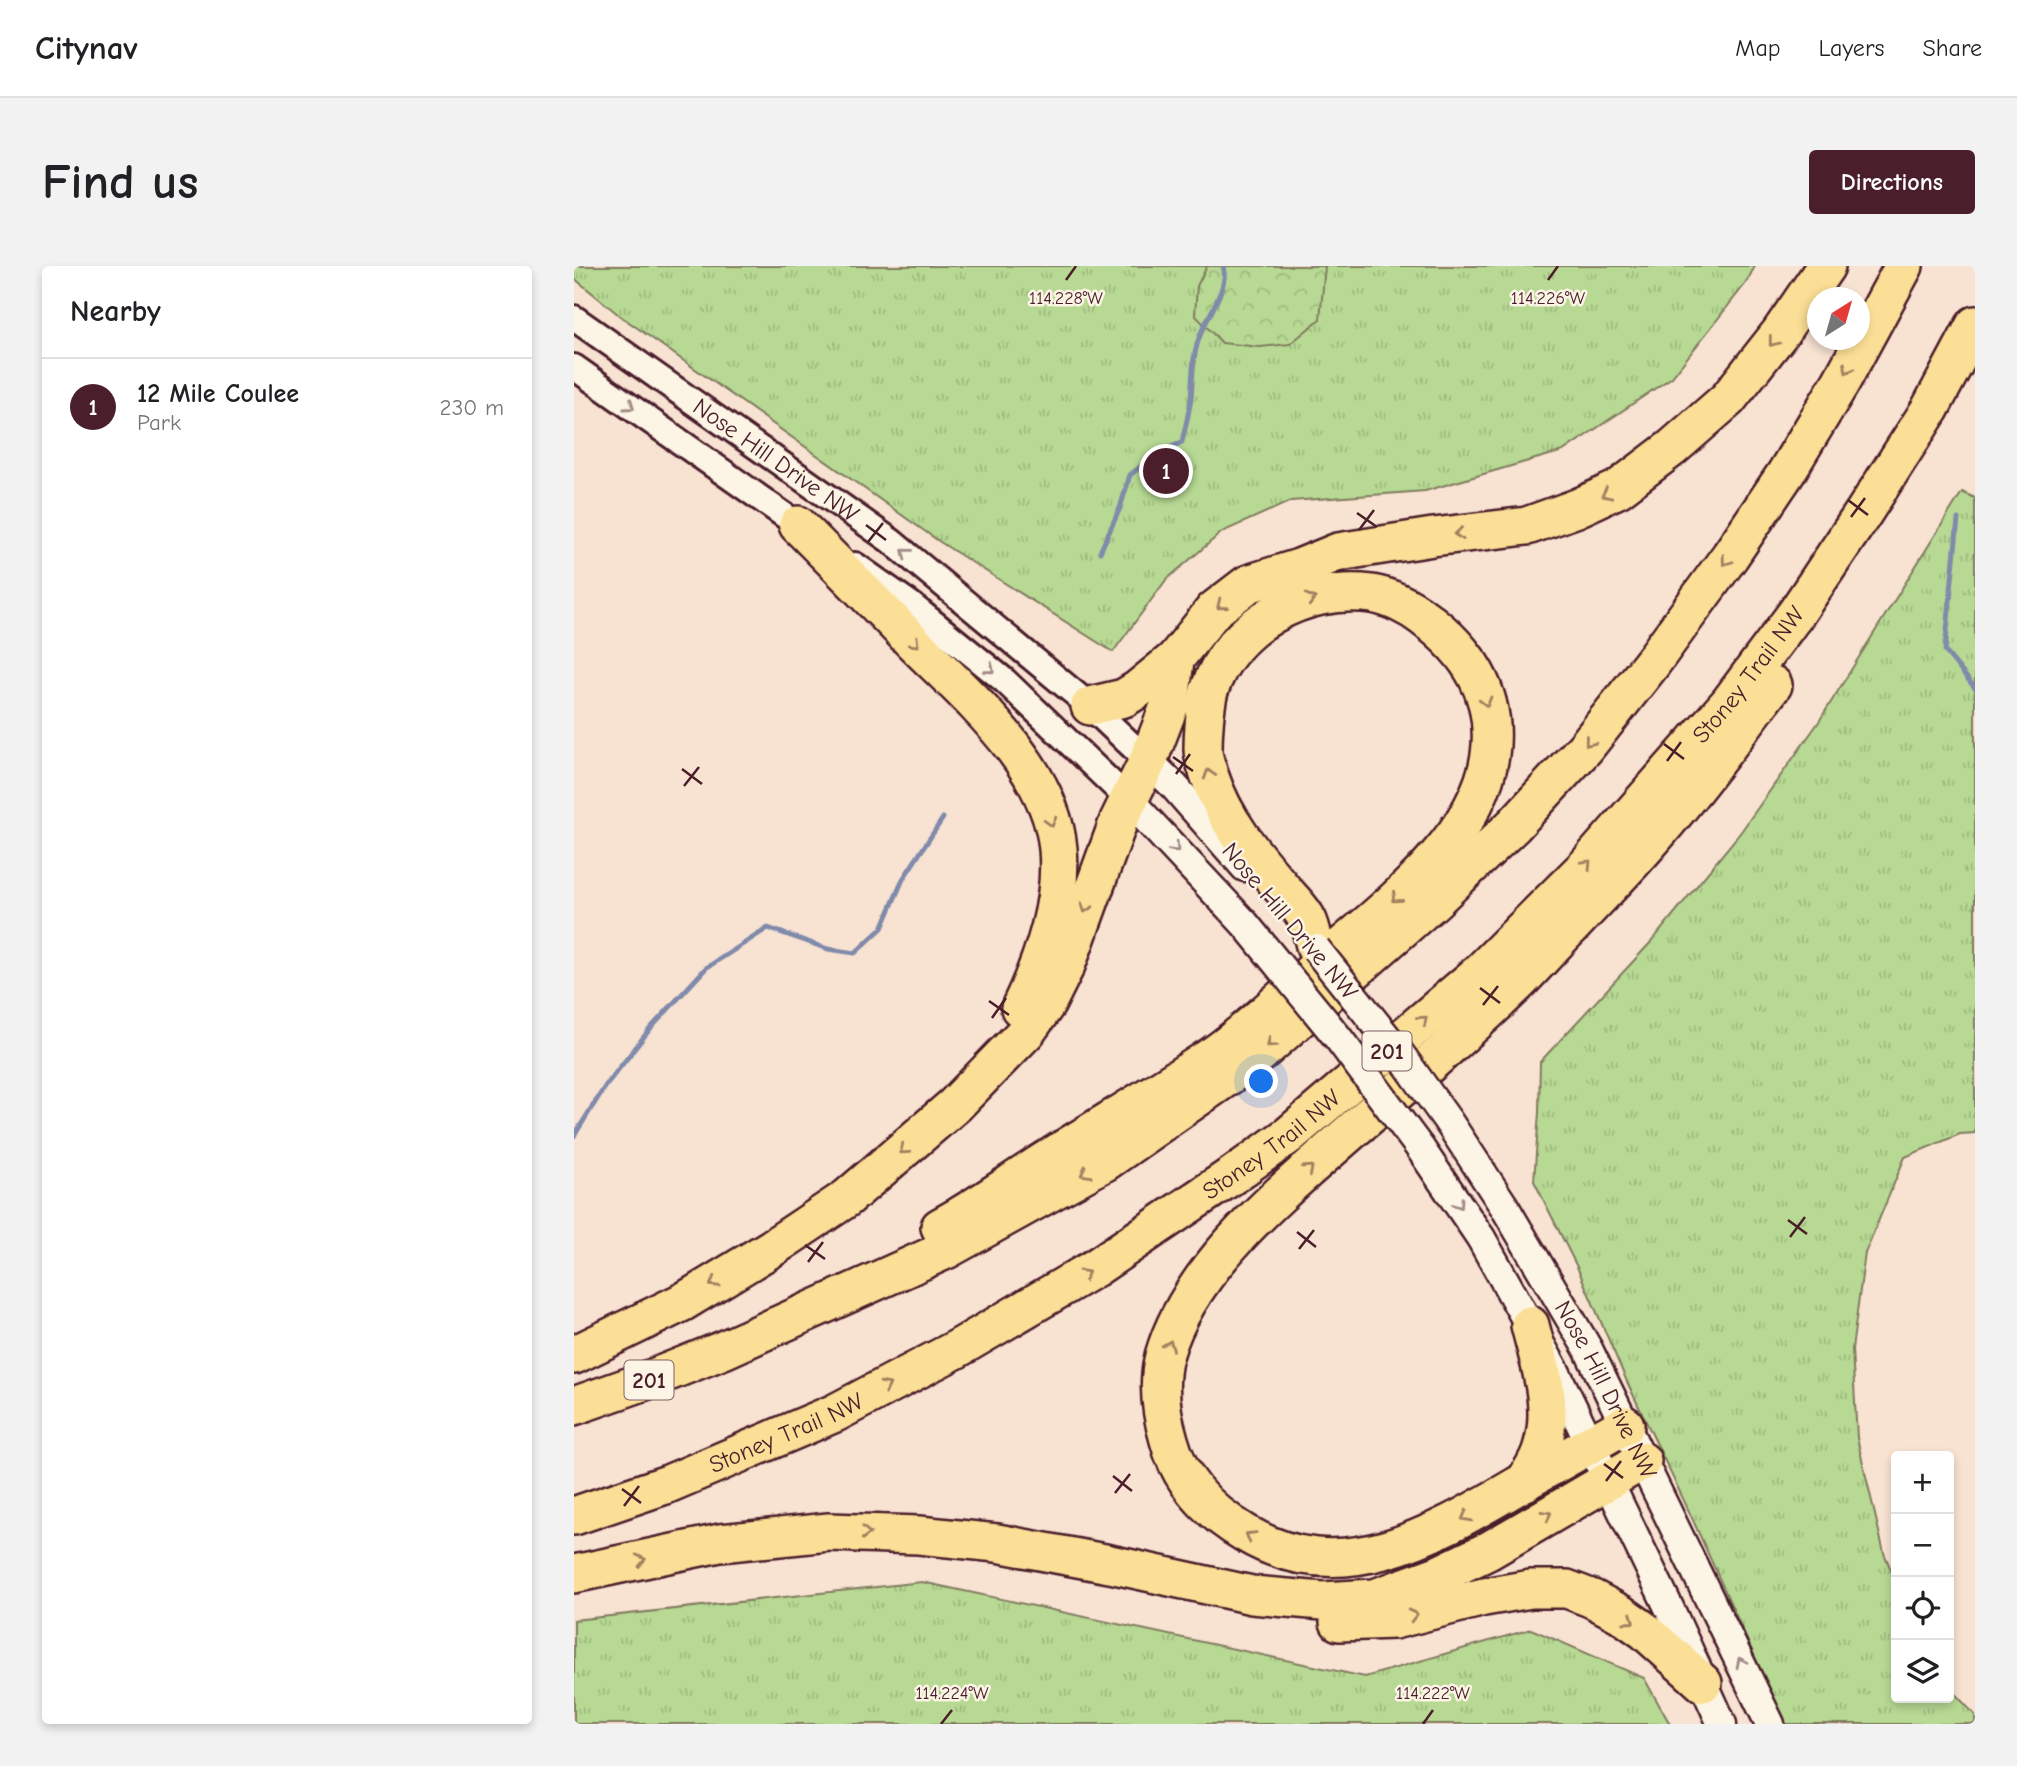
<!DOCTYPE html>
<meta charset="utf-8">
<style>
:root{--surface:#fff;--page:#f2f2f2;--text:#202124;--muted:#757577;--line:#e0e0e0;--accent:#4a1f2b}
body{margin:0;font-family:"Comic Neue",sans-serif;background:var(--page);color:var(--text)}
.controls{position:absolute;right:21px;bottom:21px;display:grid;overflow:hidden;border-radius:7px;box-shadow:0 4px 10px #0003}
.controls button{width:63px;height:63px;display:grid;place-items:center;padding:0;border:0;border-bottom:2px solid var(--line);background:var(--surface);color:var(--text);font:35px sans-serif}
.compass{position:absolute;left:1233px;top:21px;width:63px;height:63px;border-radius:50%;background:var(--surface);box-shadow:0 4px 10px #0003;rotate:37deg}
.you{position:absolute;left:688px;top:816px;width:24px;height:24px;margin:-18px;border:5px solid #fff;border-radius:50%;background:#1a73e8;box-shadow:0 0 0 10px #1a73e833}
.badge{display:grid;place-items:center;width:46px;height:46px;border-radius:50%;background:var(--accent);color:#fff;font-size:23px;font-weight:700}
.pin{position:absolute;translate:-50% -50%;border:4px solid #fff;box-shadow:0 2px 7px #0006}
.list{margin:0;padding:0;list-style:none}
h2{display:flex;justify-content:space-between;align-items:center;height:91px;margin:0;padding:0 28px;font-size:30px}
h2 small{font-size:23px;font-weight:400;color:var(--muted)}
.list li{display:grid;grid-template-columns:46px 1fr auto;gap:21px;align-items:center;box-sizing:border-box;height:98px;padding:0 28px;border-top:2px solid var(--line)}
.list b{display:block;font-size:26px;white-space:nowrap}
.list p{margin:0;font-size:23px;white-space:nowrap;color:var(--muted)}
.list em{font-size:23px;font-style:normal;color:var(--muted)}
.icon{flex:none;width:38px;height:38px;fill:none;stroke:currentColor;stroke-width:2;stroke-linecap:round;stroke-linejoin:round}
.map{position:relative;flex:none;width:1401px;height:1458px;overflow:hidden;border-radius:7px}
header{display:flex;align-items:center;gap:42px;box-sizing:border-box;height:98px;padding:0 35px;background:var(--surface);border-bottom:2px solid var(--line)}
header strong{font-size:33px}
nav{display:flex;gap:38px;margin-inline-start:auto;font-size:24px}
.intro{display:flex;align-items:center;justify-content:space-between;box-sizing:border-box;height:168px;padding:0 42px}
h1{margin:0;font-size:49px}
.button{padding:18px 32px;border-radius:7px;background:var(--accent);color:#fff;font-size:24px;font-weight:700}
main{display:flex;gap:42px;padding:0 42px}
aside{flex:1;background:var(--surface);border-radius:7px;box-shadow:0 4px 10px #0003}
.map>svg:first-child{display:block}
</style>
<header>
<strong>Citynav</strong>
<nav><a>Map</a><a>Layers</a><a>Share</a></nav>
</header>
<div class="intro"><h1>Find us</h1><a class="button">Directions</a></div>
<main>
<aside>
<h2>Nearby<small></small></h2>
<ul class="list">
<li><span class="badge">1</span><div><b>12 Mile Coulee</b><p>Park</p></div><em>230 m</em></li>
</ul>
</aside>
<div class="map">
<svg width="1401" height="1458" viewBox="0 0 1401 1458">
<defs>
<pattern id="grass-tufts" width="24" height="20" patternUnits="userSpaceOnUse" patternTransform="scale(1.75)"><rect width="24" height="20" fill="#b7d993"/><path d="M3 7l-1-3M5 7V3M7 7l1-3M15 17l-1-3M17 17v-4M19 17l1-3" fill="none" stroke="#9fba7f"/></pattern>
<pattern id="forest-crowns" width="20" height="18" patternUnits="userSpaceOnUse" patternTransform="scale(1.75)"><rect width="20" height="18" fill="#b7d993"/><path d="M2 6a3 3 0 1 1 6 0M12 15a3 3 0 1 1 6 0" fill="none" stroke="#9fba7f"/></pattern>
</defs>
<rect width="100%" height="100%" fill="#f8e2d2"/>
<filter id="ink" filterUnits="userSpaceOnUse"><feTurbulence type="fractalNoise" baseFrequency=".0143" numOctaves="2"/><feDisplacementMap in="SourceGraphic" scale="14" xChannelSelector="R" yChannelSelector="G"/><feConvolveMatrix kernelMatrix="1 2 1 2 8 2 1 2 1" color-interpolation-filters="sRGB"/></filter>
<g filter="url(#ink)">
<g fill="url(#grass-tufts)" stroke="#807c5f" stroke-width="2">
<path d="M0 0H1181L1172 17 1098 111 989 185 851 225 717 235 648 266 592 314 539 386 366 276 45 49 0 12Z"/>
<path d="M1388 226 1401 232V867L1386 868 1331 891 1291 987 1278 1083 1283 1172 1310 1287 1322 1316V1432H1375V1416L1384 1431 1401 1449V1458H1211L1113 1241 1054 1118 1004 1003 960 915 965 846 966 796 1078 675 1166 567 1244 457Z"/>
<path d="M348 1316 791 1411 957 1363 1070 1412 1096 1458H0V1354Z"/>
</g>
<path fill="url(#forest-crowns)" stroke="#807c5f" stroke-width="2" d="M633 0H751L746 53 716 78 686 81 648 77 621 49 623 20Z"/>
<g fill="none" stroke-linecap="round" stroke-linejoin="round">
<g stroke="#808aaa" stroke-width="5">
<path d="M1384 253 1371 385 1401 422"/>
<path d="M526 286 546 242 556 209 581 189 608 176C611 162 615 147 617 132 619 110 618 88 627 67 634 50 656 18 649 0"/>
<path d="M0 870 32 819 76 763 132 702 194 662 254 683 281 687 308 662 329 613 369 552"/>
</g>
<g stroke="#4a1f2b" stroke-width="30">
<g id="tertiary">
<path id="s1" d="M0 52 317 275 516 440 574 495"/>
<path d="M0 101 237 268"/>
<path d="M281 299 335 337 431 415 554 533"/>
</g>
</g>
<g stroke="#4a1f2b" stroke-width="33">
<g id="secondary">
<path d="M574 495 600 520 671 601"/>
<path d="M554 533 671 658"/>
<path id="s2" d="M874 855 930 940 1014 1083 1196 1458"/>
<path d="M846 882 907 972 981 1105 1099 1350 1148 1458"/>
</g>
</g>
<g stroke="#4a1f2b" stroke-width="42">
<g id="motorway">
<path d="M224 259C263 298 302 338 340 377 395 432 477 501 484 583 489 637 469 694 446 742"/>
<path d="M516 440 550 432 563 424 601 393 640 344 674 318 725 302 764 286 859 271 953 260 1003 242 1044 223 1098 182 1154 133 1206 67 1252 0"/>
<path d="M366 961C404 941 440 914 477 891 531 857 585 825 638 790 672 767 707 732 739 705 801 650 904 577 916 489 924 430 896 386 850 352 836 341 816 331 798 328 731 319 657 358 635 425 631 440 629 467 629 483 629 492 633 502 636 511 650 554 678 587 707 621 715 631 729 643 734 655 738 664 739 674 742 683"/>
<path d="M0 1089 109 1036 198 982 273 932 381 839 453 765 473 737 493 697 545 554 574 495 596 438 601 393"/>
<path d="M0 1140 74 1114 149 1084 374 983 531 896 682 791 860 635 940 559 1011 482 1078 397 1156 290 1212 207 1267 116 1330 0"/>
<path d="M1051 1159C1017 1178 983 1197 950 1216 863 1267 769 1326 671 1267 634 1245 606 1216 595 1174 587 1147 583 1118 590 1090 616 998 712 923 781 862 836 815 891 768 943 718 961 700 978 680 996 662 1020 636 1046 610 1070 583 1116 531 1158 475 1199 419"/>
<path d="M951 1216C957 1205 965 1194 968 1182 981 1141 966 1099 956 1059"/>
<path id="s3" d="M0 1250 94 1218 261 1147 383 1083 521 1002 659 909 715 869 906 706 1013 599 1155 437 1223 346 1290 246 1356 143 1401 59"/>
<path d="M0 1308 146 1277 255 1266 345 1269 423 1277 536 1298 678 1329 749 1335 801 1332 864 1309 914 1285 1068 1195"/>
<path d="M765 1356 820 1354 910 1331 957 1323H993L1019 1333 1047 1348 1071 1365 1129 1417"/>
</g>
</g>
<use href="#tertiary" stroke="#fcf5e5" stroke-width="24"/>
<use href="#secondary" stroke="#fcf5e5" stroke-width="28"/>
<use href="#motorway" stroke="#fbdf96" stroke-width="37"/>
<g stroke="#4a1f2b" stroke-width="33" stroke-linecap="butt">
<g id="secondary-bridge">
<path d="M671 658 765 773 846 882"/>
<path d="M742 683 826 788 874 855"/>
</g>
</g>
<use href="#secondary-bridge" stroke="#fcf5e5" stroke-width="28"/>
</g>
<defs><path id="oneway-chevron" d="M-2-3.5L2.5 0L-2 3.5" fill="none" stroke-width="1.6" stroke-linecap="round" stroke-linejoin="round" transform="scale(1.75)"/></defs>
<g stroke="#a27f60">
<use href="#oneway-chevron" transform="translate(1199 76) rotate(128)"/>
<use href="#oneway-chevron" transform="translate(1274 103) rotate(119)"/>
<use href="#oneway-chevron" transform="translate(1032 228) rotate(155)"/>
<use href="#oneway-chevron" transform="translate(885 268) rotate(173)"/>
<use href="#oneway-chevron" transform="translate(1152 295) rotate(126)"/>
<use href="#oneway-chevron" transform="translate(737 333) rotate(-15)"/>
<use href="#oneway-chevron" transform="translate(647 339) rotate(141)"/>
<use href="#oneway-chevron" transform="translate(341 377) rotate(45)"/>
<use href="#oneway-chevron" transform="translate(912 436) rotate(75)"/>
<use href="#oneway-chevron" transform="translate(1015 476) rotate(129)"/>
<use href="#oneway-chevron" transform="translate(635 508) rotate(-107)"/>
<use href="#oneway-chevron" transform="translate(477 556) rotate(74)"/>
<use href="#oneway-chevron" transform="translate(1013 598) rotate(-47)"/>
<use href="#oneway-chevron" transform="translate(822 632) rotate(139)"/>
<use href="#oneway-chevron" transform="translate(512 642) rotate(110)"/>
<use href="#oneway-chevron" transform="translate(849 754) rotate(-40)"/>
<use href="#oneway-chevron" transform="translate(697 777) rotate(139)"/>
<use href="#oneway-chevron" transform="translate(330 884) rotate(140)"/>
<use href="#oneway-chevron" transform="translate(735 903) rotate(-42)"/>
<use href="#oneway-chevron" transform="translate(511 907) rotate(151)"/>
<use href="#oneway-chevron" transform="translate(511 1008) rotate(-30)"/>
<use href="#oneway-chevron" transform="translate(140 1017) rotate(149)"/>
<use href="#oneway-chevron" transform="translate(595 1079) rotate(-69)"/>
<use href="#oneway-chevron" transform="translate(312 1120) rotate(-28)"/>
<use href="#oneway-chevron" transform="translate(973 1249) rotate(-30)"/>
<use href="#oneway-chevron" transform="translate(892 1251) rotate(152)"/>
<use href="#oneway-chevron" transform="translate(292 1267) rotate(2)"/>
<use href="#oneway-chevron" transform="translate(676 1270) rotate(-149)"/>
<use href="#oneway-chevron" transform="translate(67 1294) rotate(-12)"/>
<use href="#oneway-chevron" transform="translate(839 1349) rotate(-14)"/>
<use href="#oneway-chevron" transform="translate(1056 1354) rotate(35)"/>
</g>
<g stroke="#a38a88">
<use href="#oneway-chevron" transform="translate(56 140) rotate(35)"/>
<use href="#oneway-chevron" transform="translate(332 287) rotate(-141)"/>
<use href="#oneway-chevron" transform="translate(416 403) rotate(39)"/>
<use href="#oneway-chevron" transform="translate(601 582) rotate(47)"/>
<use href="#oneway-chevron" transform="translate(885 938) rotate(56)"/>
<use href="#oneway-chevron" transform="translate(1167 1396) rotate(-116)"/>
</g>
</g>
<path fill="none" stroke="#4a1f2b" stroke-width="2.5" d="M492 14 502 0M974 14 984 0M1274 234 1294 249M783 247 803 261M1277 251 1291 232M292 259 312 274M785 264 800 244M294 276 309 257M1090 478 1110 493M599 491 619 505M1093 495 1107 476M108 503 128 518M602 508 616 488M110 520 125 501M906 722 926 737M415 735 435 749M909 739 924 720M418 752 432 732M1214 954 1233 968M723 966 742 981M1216 971 1231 951M231 979 251 993M725 983 740 964M234 996 249 976M1030 1198 1049 1212M539 1210 558 1225M1032 1215 1047 1195M48 1223 67 1237M541 1227 556 1208M50 1240 65 1220M367 1458 378 1444M849 1458 859 1444"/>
<g text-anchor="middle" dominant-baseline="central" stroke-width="5" stroke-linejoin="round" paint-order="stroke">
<g fill="#fcf5e5" stroke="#7f5f63" stroke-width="2">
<rect x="788.5" y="765.5" width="49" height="39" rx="5"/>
<rect x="50.5" y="1094.5" width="49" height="39" rx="5"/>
</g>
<g font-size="23" font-weight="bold" fill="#4a1f2b">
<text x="813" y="785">201</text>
<text x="75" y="1114">201</text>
</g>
<g font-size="24" fill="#4a1f2b" stroke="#fcf5e5">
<text stroke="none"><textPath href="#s1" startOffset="247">Nose Hill Drive NW</textPath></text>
<text stroke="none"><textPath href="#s3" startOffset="1466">Stoney Trail NW</textPath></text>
<text transform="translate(716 655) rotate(50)">Nose Hill Drive NW</text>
<text stroke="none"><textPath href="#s3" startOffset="794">Stoney Trail NW</textPath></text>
<text stroke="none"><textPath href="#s2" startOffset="312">Nose Hill Drive NW</textPath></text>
<text stroke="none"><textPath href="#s3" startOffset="228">Stoney Trail NW</textPath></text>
</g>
</g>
<g font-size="18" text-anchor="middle" fill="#4a1f2b" stroke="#fcf5e5" stroke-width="5" stroke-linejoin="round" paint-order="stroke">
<text x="492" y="38">114.228°W</text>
<text x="974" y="38">114.226°W</text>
<text x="378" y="1433">114.224°W</text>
<text x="859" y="1433">114.222°W</text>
</g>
</svg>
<div class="controls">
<button>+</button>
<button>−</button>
<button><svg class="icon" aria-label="locate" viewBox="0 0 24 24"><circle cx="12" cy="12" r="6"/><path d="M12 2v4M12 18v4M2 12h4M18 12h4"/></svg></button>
<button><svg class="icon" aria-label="layers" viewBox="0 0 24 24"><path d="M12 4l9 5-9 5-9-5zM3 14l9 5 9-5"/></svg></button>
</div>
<svg class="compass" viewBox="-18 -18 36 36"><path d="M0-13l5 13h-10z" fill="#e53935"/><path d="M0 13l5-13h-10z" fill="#757577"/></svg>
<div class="you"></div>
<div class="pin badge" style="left:592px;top:205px">1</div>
</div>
</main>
